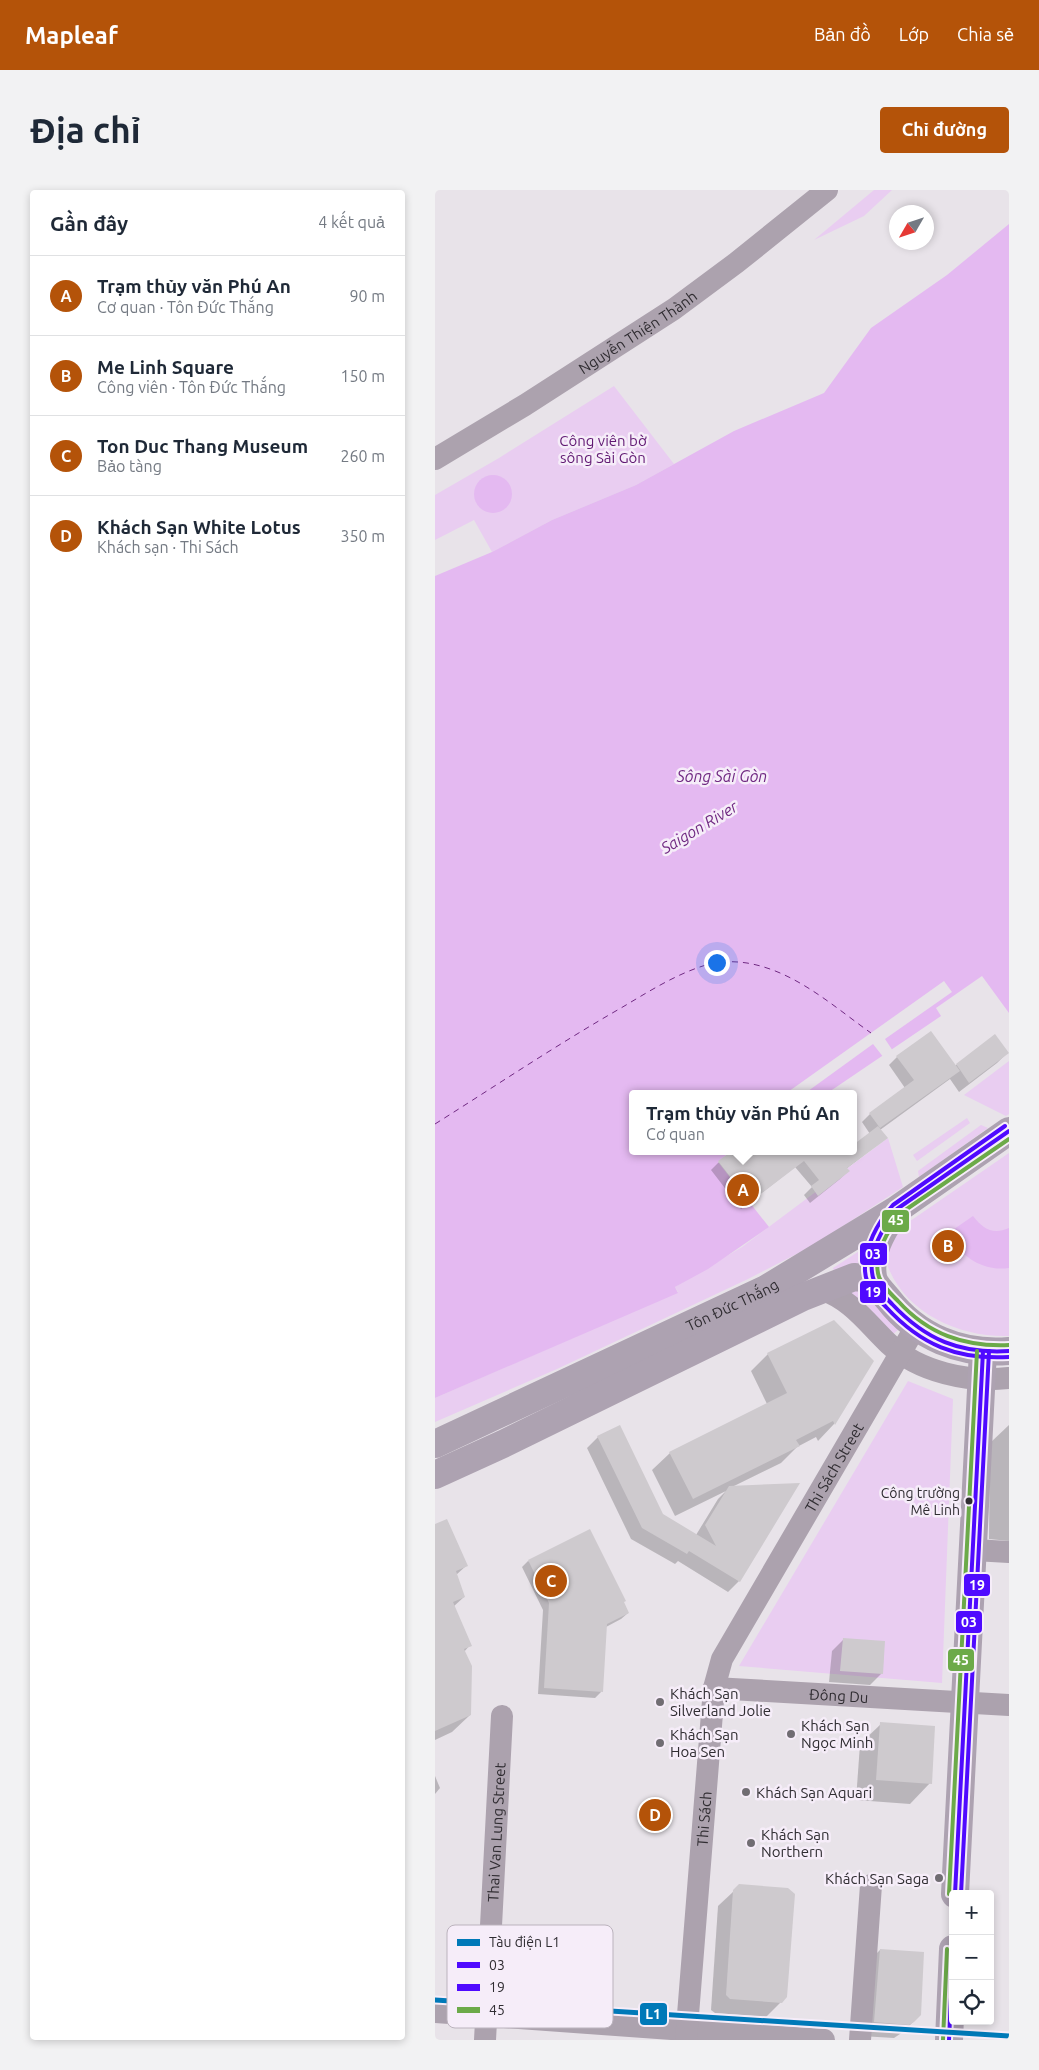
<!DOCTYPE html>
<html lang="vi">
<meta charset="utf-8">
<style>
:root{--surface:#fff;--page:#f2f2f3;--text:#1f2937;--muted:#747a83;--line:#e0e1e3;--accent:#b45309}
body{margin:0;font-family:Ubuntu,sans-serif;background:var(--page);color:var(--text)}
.controls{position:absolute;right:15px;bottom:15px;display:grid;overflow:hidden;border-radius:5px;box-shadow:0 2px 8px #0003}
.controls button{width:45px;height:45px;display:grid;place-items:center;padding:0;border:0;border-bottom:1px solid var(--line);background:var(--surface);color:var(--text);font:25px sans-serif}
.compass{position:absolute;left:454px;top:15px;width:45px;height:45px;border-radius:50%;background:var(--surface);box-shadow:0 2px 8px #0003;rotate:231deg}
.you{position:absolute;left:281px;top:772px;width:18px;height:18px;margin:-12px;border:4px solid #fff;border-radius:50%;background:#1a73e8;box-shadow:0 0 0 8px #1a73e833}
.badge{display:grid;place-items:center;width:32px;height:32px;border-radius:50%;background:var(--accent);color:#fff;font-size:16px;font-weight:700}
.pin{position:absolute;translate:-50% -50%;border:2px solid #fff;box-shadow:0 1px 5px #0006}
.popup{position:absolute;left:194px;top:900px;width:228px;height:65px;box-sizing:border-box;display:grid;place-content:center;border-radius:5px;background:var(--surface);filter:drop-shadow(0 1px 4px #0005);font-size:16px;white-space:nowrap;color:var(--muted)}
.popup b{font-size:19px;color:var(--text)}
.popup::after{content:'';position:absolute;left:50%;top:100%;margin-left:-10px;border:10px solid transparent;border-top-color:var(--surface)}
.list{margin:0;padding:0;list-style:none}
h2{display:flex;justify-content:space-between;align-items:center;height:65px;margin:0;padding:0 20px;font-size:21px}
h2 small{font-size:16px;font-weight:400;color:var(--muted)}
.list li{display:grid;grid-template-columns:32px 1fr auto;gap:15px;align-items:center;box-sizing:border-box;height:80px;padding:0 20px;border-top:1px solid var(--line)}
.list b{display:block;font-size:19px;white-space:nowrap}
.list p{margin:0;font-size:16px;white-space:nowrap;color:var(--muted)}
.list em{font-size:16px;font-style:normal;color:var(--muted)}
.icon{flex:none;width:28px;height:28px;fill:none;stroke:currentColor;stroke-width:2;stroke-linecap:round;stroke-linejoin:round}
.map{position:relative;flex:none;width:574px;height:1850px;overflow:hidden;border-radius:5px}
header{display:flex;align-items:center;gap:30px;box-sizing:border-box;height:70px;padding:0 25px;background:var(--accent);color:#fff}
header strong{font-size:24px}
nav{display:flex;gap:28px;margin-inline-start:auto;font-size:18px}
.intro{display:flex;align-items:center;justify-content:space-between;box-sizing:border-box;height:120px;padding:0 30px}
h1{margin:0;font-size:35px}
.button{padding:12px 22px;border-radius:5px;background:var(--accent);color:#fff;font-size:18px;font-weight:700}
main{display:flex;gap:30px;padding:0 30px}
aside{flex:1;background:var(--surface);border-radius:5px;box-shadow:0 2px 8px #0003}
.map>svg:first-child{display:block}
</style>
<header>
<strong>Mapleaf</strong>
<nav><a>Bản đồ</a><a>Lớp</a><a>Chia sẻ</a></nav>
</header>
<div class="intro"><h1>Địa chỉ</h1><a class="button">Chỉ đường</a></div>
<main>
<aside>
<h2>Gần đây<small>4 kết quả</small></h2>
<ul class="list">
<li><span class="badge">A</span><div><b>Trạm thủy văn Phú An</b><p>Cơ quan · Tôn Đức Thắng</p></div><em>90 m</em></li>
<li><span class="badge">B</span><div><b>Me Linh Square</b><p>Công viên · Tôn Đức Thắng</p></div><em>150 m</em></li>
<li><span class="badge">C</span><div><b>Ton Duc Thang Museum</b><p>Bảo tàng</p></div><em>260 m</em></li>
<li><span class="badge">D</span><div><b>Khách Sạn White Lotus</b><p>Khách sạn · Thi Sách</p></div><em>350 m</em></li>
</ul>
</aside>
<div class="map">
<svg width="574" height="1850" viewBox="0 0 574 1850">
<rect width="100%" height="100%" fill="#e8e3e9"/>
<g fill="#e9cdf1">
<path d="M439 0H457L429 26 379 50Z"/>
<path d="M179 196 239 274 201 295 117 330 57 362 39 330 0 350V305L64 268Z"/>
<path d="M574 871V924L571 926 529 905Z"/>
<path d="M532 928 535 933 482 971 478 965Z"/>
<path d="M546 935 553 938 484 987 483 981Z"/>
<path d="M453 948 468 997 379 1055 313 1089 122 1179 0 1232V1208L243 1102 240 1097 307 1057Z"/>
<path d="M574 963V1146C523 1148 465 1121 450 1068L465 1038Z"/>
<path d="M429 1058 423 1074 399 1081 398 1078Z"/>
<path d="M419 1097 430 1103 464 1139 457 1145 406 1101Z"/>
<path d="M473 1191 518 1209 507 1493 304 1476Z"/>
</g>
<g fill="#e4b9f1">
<path d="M574 34V823L547 786 501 818 506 826 391 904H381L379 901 375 904H198V961H296L283 972 334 1037 273 1079 240 1097 243 1103 0 1208V386L57 362 117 330 201 295 299 241 389 203 436 138 512 85Z"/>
<circle cx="58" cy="304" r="19"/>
<path d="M538 1026C548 1039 558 1045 574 1038V1078C546 1082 526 1065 512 1044Z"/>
</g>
<path fill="#e8e3e9" d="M509 791 517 802 450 849 458 861 449 868 438 854 369 904H350Z"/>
<g fill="#0003">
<path d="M560 846 572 863 562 873 524 902 515 889 445 940 451 948 411 979 413 981 405 989 375 1013 369 1005 377 997 360 977 306 1019 276 980 284 972 418 961V957L435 944 427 932 435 924 470 898 454 875 462 867 520 876Z"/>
<path d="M333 1164 437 1171 399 1234 383 1251 381 1247 362 1257 346 1273 297 1297 304 1391 293 1402 243 1371 240 1374 196 1349 152 1258 163 1247 227 1325 261 1345 283 1309 291 1301 240 1326 217 1280 235 1263 332 1214 316 1181Z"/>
<path d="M574 1235V1351L554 1349 555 1253Z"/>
<path d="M0 1336 31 1376 21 1385 29 1407 18 1417 35 1455 29 1462 35 1525 17 1542 0 1550Z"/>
<path d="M93 1371 193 1423 186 1429 171 1437 166 1502 160 1508 103 1504 108 1420 87 1377Z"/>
<path d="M408 1450 447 1483 435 1495 394 1492 397 1461Z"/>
<path d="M446 1534 495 1593 475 1614 421 1610 425 1554Z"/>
<path d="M0 1586 5 1598 0 1604Z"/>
<path d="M299 1701 346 1812 331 1827 280 1823 276 1820 283 1716Z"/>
<path d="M445 1760 482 1828 468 1842 459 1848 426 1846 431 1774Z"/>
</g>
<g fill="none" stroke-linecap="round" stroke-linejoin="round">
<path stroke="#702982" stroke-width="1" stroke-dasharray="6 5" stroke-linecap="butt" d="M0 934C62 895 123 854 186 818 213 802 241 784 271 775 284 771 298 771 312 773 360 781 398 816 436 843"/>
</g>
<g fill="#cecace">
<path d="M496 841 525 881 445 938 434 923 479 890 461 866Z"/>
<path d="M560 844 574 863 534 893 521 874Z"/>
<path d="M443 936 453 948 412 978 415 981 383 1006 376 996 384 990 369 971 315 1012 283 971 297 961H418V955Z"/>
<path d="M399 1130 439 1171 400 1235 398 1231 361 1250 365 1256 258 1309 234 1262 352 1203 332 1163Z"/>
<path d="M185 1235 228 1324 281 1356 270 1335 294 1296 365 1293 305 1392 254 1361 252 1364 207 1338 162 1246Z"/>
<path d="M12 1329 33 1376 21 1381 30 1407 18 1412 37 1456 29 1459 37 1476 36 1525 0 1541V1334Z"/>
<path d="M155 1339 191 1411 189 1412 194 1423 172 1434 168 1502 109 1498 114 1413 93 1370Z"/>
<path d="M408 1448 450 1451 448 1484 405 1481Z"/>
<path d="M445 1532 500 1536 497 1594 441 1590Z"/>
<path d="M304 1694 353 1698 360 1704 352 1807 347 1813 295 1809 291 1805 298 1700Z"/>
<path d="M445 1759 489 1762 486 1825 479 1832 474 1835 439 1832Z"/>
</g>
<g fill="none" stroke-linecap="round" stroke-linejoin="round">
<g stroke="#aca2ae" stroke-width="22">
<path id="s1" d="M0 269 90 215 239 119 301 73 392 0"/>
<path d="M386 1099C418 1111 431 1132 454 1154 484 1182 534 1193 574 1188"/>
<path d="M539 1360 574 1362"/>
<path id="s2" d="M279 1498 574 1515"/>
<path d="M0 1822 389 1850"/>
<path id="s3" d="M50 1850 67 1526"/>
<path id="s4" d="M251 1850 279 1498 287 1469 480 1138"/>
<path d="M425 1850 436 1695"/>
</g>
<g stroke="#ada2b1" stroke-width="28">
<path d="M459 1023C447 1042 434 1063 438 1087 439 1094 448 1103 453 1109 482 1147 526 1165 574 1161"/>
<path id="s5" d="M0 1254 331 1099 461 1020 574 941"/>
<path d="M0 1285 68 1254 368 1107 419 1087 438 1089"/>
<path d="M520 1704 548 1161"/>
<path d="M514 1850 518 1759"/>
</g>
<g stroke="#f6edf9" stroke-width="8">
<g id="bus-1">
<path d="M574 941 462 1019C449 1036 434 1060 437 1082 438 1095 448 1105 457 1114 491 1150 525 1164 574 1161"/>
<path d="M520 1704 548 1161"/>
<path d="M514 1850 518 1765"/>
</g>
</g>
<g stroke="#f6edf9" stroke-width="8">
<g id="bus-2">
<path d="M570 936 458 1015C443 1032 429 1057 430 1081 431 1096 441 1107 451 1117 486 1155 522 1170 574 1167"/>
<path d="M526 1704 554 1161"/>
</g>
</g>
<g stroke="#f6edf9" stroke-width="8">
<g id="bus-3">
<path d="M574 1155C529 1157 493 1144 463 1111 457 1105 447 1096 444 1087 437 1066 454 1039 466 1023L574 949"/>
<path d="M514 1704 542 1161"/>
<path d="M508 1850 512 1759"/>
</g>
</g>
<use href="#bus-1" stroke="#4f0aff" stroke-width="4"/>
<use href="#bus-2" stroke="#4f0aff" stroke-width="4"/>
<use href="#bus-3" stroke="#6caa49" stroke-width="4"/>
<g stroke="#f6edf9" stroke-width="9">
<path id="metro-1" d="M0 1810 574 1846"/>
</g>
<use href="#metro-1" stroke="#0079b8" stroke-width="5"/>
</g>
<circle fill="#302d32" stroke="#f6edf9" stroke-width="2" cx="534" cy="1311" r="4.5"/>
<g fill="#706d72" stroke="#f6edf9" stroke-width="2">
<circle cx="225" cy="1512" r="5"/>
<circle cx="356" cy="1544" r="5"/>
<circle cx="225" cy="1553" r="5"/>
<circle cx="311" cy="1602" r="5"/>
<circle cx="316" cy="1653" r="5"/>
<circle cx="504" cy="1688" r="5"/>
</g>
<g text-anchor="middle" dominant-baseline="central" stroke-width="5" stroke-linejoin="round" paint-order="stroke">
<g font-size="14" fill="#302d32" stroke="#f6edf9" text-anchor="end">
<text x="525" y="1303">Công trường<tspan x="525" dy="17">Mê Linh</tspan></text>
</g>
<g font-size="15" fill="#302d32" stroke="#f6edf9">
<text stroke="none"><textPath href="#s1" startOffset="239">Nguyễn Thiện Thành</textPath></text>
<text stroke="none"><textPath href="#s5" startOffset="328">Tôn Đức Thắng</textPath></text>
<text stroke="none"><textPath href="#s4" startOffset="605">Thi Sách Street</textPath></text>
<text stroke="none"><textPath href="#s2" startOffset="125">Đông Du</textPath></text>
<text stroke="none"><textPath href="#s4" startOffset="222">Thi Sách</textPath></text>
<text stroke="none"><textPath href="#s3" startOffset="208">Thai Van Lung Street</textPath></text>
</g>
<g font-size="15" fill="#611973" stroke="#f6edf9">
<text x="168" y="250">Công viên bờ<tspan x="168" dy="17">sông Sài Gòn</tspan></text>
</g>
<g font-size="15" fill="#302d32" stroke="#f6edf9" text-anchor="start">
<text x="235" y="1503">Khách Sạn<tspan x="235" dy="17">Silverland Jolie</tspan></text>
<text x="366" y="1535">Khách Sạn<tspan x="366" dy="17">Ngọc Minh</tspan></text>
<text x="235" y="1544">Khách Sạn<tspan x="235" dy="17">Hoa Sen</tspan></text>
<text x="321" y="1602">Khách Sạn Aquari</text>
<text x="326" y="1644">Khách Sạn<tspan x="326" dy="17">Northern</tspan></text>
<text x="494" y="1688" text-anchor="end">Khách Sạn Saga</text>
</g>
<g font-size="16" font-style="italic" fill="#702982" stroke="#f6edf9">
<text x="287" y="586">Sông Sài Gòn</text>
<text transform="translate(264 637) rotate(-31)">Saigon River</text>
</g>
</g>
<rect x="12" y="1735" width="166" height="103" rx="8" fill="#f6edf9" stroke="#bbb3bd" stroke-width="1"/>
<rect x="22" y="1749" width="23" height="7" fill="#0079b8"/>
<rect x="22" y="1772" width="23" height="6" fill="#4f0aff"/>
<rect x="22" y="1794" width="23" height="7" fill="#4f0aff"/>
<rect x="22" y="1817" width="23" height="6" fill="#6caa49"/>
<g font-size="14" fill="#302d32">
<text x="54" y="1757">Tàu điện L1</text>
<text x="54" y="1780">03</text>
<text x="54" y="1802">19</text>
<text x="54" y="1825">45</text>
</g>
<g stroke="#f6edf9" stroke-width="2">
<rect x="446" y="1019" width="29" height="24" rx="5" fill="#6caa49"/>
<rect x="424" y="1052" width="29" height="24" rx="5" fill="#4f0aff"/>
<rect x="424" y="1090" width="28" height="24" rx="5" fill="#4f0aff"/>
<rect x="528" y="1383" width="28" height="24" rx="5" fill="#4f0aff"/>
<rect x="520" y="1420" width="28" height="24" rx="5" fill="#4f0aff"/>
<rect x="512" y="1458" width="28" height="24" rx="5" fill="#6caa49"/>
<rect x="204" y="1812" width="29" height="24" rx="5" fill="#0079b8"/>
</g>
<g font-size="14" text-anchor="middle" font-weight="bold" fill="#fff">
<text x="461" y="1035">45</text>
<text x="438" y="1069">03</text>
<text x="438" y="1107">19</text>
<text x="542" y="1400">19</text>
<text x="534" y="1437">03</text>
<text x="526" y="1475">45</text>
<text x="218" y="1829">L1</text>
</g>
</svg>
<div class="controls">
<button>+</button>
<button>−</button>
<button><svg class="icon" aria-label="locate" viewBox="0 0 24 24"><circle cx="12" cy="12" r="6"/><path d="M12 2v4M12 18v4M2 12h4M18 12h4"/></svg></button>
</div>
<svg class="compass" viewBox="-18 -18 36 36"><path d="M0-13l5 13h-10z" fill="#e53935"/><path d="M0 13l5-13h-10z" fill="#747a83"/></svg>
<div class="you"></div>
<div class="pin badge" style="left:308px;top:1000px">A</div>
<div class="popup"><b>Trạm thủy văn Phú An</b>Cơ quan</div>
<div class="pin badge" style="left:513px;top:1056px">B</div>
<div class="pin badge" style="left:116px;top:1391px">C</div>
<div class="pin badge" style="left:220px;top:1625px">D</div>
</div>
</main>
